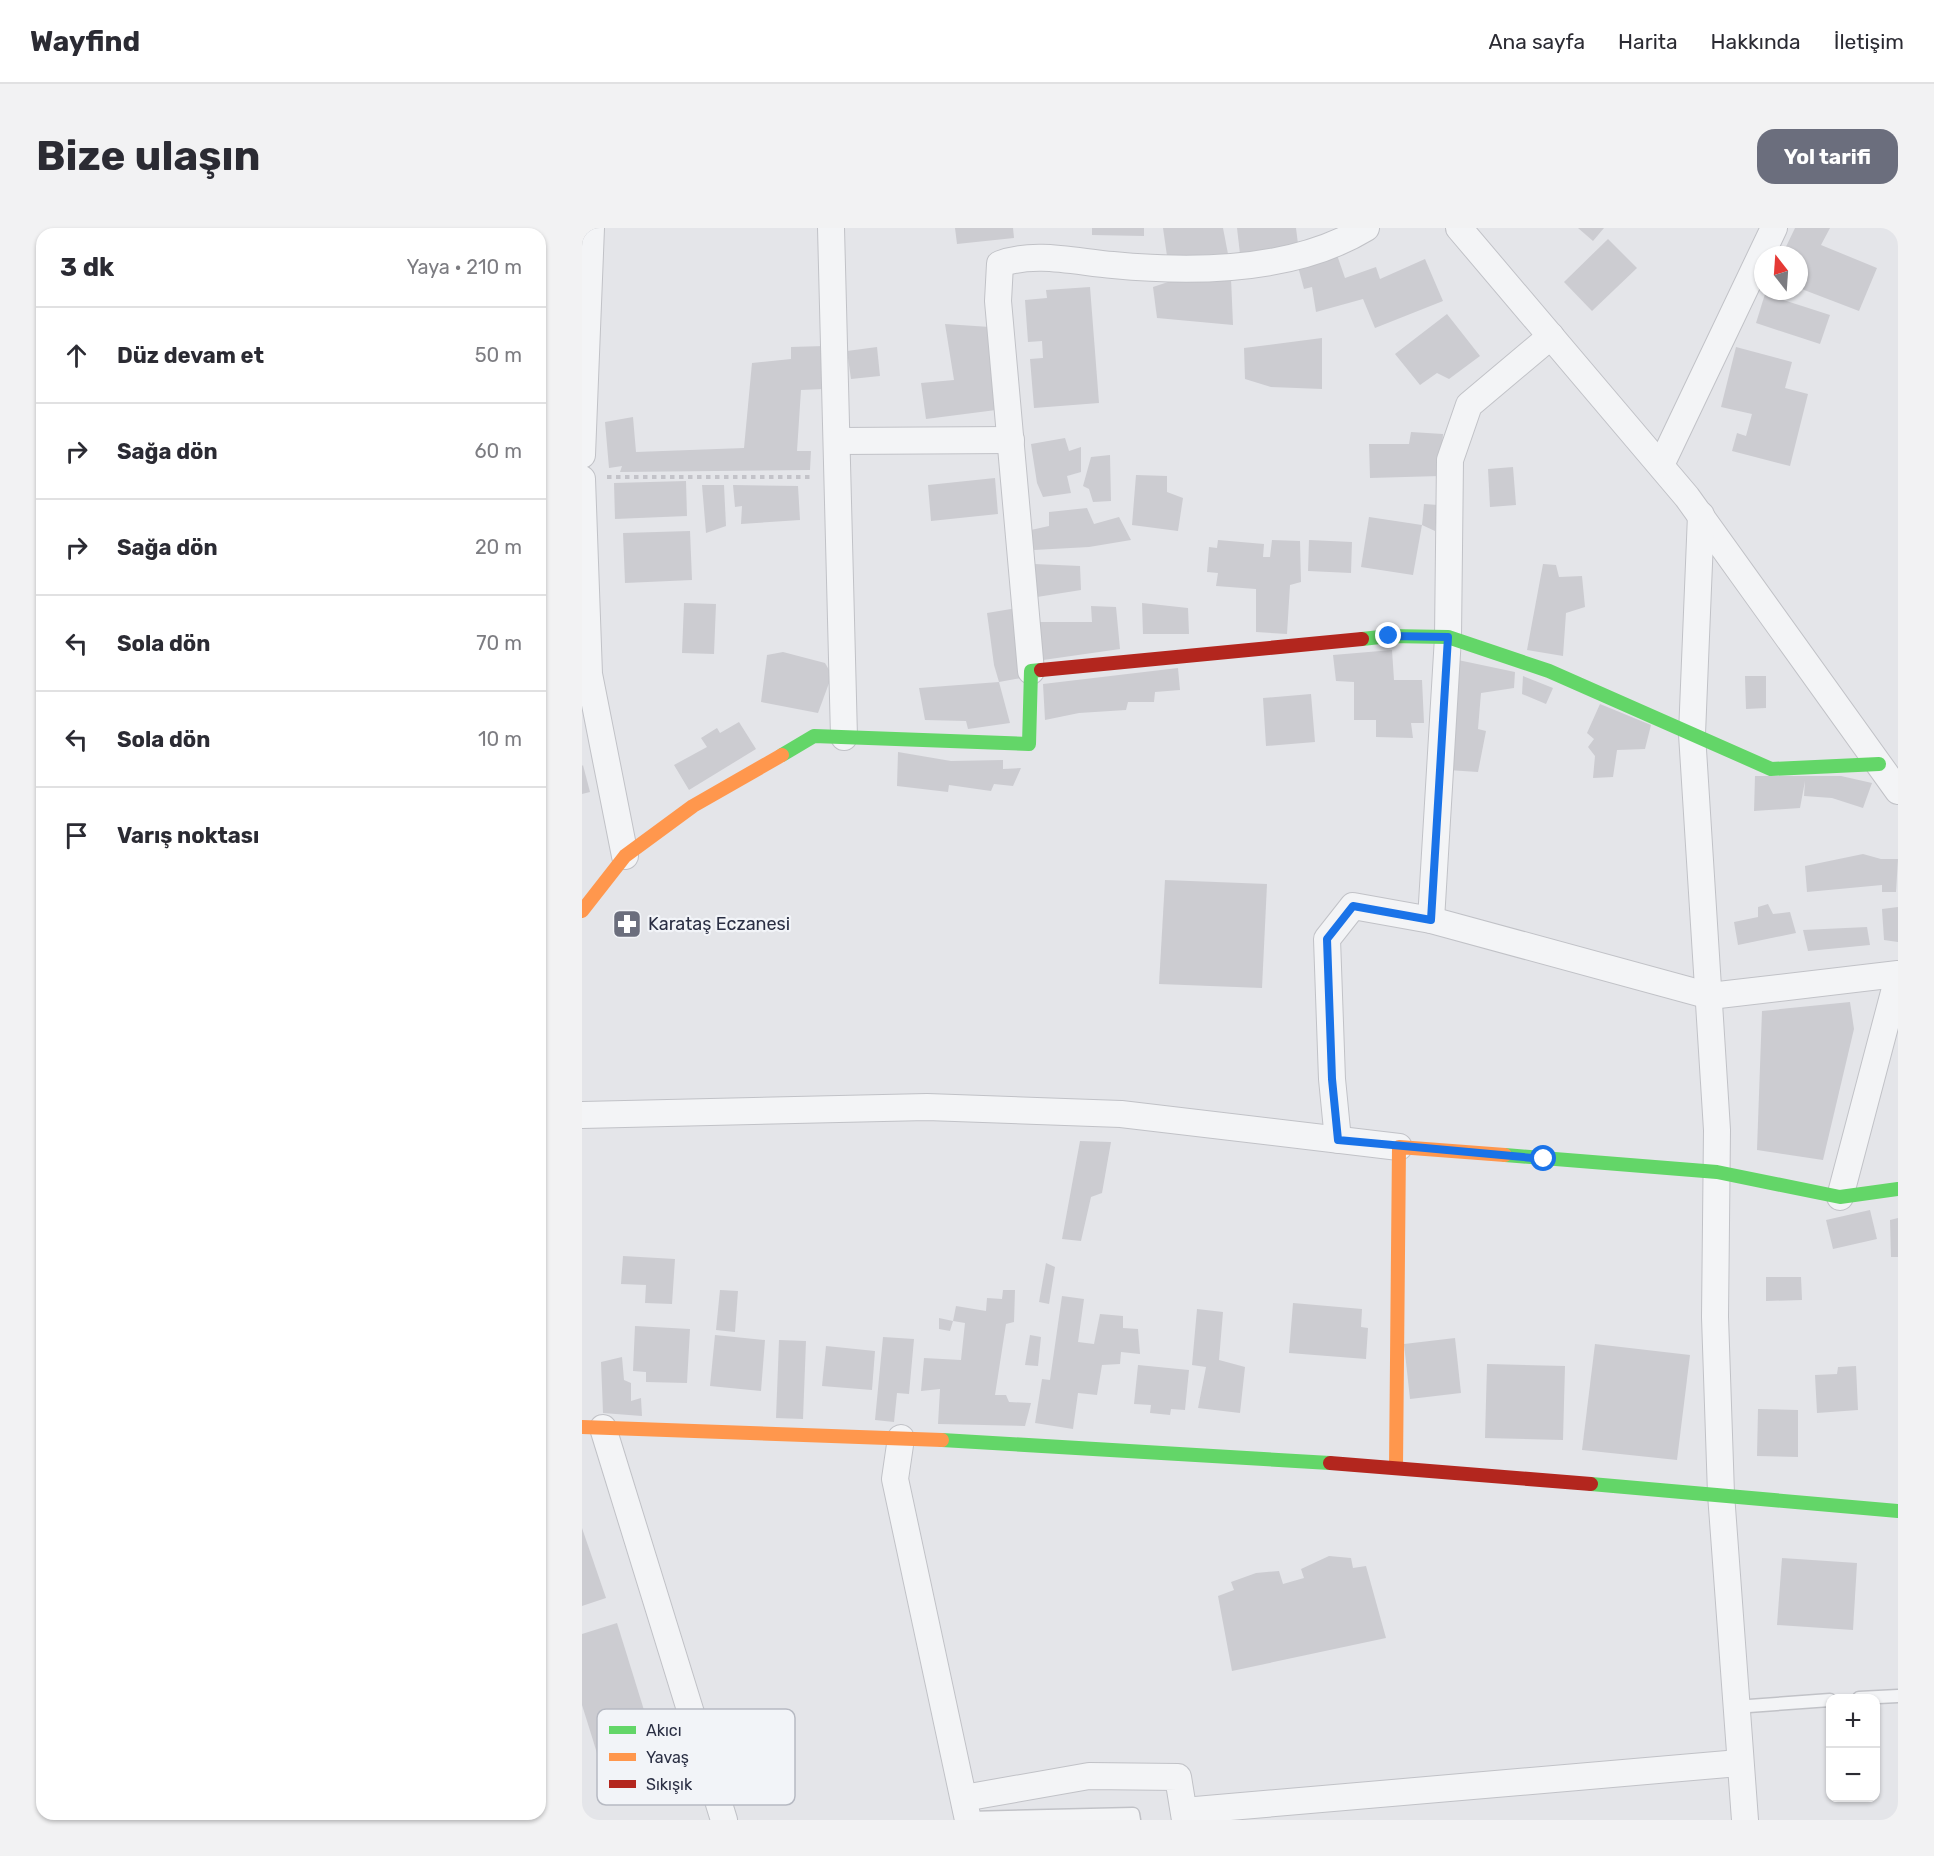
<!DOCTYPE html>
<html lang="tr">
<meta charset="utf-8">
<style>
:root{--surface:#fff;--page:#f2f2f3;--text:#2b2b33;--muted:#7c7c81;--line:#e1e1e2;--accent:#6b6e7d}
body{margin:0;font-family:Rubik,sans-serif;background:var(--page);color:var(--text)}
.controls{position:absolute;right:18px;bottom:18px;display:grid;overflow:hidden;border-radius:12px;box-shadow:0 2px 4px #0004}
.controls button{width:54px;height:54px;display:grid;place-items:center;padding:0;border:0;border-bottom:2px solid var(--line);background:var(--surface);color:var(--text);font:30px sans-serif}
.compass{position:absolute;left:1172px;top:18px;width:54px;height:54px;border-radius:50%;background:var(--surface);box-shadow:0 2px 4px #0004;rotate:343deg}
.stop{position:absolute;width:18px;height:18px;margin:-14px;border:4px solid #1a73e8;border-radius:50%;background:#fff}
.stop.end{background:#1a73e8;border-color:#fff;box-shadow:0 2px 6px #0008}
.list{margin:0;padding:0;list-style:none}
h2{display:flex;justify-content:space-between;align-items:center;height:78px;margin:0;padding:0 24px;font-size:26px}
h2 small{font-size:20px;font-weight:400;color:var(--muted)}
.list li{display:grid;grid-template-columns:39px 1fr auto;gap:18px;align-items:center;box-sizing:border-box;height:96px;padding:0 24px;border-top:2px solid var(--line)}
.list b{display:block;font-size:22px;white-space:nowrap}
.list em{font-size:20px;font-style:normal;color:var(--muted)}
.icon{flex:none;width:33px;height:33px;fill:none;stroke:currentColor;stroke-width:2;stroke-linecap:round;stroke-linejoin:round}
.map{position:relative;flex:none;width:1316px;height:1592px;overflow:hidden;border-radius:18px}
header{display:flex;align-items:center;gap:36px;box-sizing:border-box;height:84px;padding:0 30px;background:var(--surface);border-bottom:2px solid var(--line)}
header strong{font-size:28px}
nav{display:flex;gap:33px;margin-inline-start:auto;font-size:21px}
.intro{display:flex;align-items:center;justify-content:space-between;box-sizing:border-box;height:144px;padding:0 36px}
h1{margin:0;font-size:42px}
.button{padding:15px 27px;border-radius:18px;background:var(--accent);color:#fff;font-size:21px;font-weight:700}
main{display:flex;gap:36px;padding:0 36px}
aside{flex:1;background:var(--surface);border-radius:18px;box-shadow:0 2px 4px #0004}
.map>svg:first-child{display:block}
</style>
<header>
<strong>Wayfind</strong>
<nav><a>Ana sayfa</a><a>Harita</a><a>Hakkında</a><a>İletişim</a></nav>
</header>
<div class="intro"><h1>Bize ulaşın</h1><a class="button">Yol tarifi</a></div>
<main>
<aside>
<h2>3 dk<small>Yaya · 210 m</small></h2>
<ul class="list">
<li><svg class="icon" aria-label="ahead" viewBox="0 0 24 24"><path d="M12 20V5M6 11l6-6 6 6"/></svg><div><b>Düz devam et</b></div><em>50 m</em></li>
<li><svg class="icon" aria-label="right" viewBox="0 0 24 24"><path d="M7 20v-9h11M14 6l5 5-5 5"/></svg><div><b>Sağa dön</b></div><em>60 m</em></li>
<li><svg class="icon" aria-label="right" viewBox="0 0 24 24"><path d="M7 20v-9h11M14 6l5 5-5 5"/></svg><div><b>Sağa dön</b></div><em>20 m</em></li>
<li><svg class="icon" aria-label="left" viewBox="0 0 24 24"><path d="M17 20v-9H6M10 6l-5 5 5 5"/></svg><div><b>Sola dön</b></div><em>70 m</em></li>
<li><svg class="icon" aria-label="left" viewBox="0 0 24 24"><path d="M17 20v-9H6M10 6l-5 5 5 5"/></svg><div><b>Sola dön</b></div><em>10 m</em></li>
<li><svg class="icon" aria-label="arrive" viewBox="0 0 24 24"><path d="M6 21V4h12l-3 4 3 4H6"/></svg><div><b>Varış noktası</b></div></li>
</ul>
</aside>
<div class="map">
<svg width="1316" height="1592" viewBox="0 0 1316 1592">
<rect width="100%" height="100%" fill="#e4e5e9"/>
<g fill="#ccccd1">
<path d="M373 0H431L432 10 375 16Z"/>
<path d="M510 0H562V8L510 7Z"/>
<path d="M581 0H641L646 26 585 28Z"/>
<path d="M655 0H714L716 16 658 26Z"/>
<path d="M996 0H1022L1011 13Z"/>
<path d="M1213 0H1248L1239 17 1295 40 1277 83 1217 60V27H1200Z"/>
<path d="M1026 11 1055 40 1010 83 982 54Z"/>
<path d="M755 27 763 50 794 39 798 51 843 31 861 73 793 100 781 71 734 84 730 59 722 61 715 35Z"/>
<path d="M649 50 651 97 575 90 571 59 589 53Z"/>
<path d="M508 59 517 175 452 180 448 131 461 130 460 113 446 114 443 72 465 70 464 62Z"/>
<path d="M1183 66 1248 87 1238 116 1174 95Z"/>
<path d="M865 86 898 128 867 151 855 145 838 157 813 126Z"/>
<path d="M363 96 408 99 414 182 344 191 339 155 372 152Z"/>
<path d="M740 110V161L689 159 663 151 662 120Z"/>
<path d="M242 118V161L219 162 215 223H229L228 242 38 244 40 238 27 240 23 194 51 189 54 224 162 220 170 135 209 131V119Z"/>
<path d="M295 119 298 148 269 151 265 123Z"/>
<path d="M1154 119 1210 134 1203 160 1226 166 1208 238 1150 223 1155 205 1164 208 1170 186 1139 179Z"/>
<path d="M829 204 861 206 858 248 788 250 787 216H827Z"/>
<path d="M483 210 487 223 499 219V244L485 248 489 265 461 269 455 255 449 216Z"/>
<path d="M528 227 529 273 511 274 507 261 501 258 509 229Z"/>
<path d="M931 239 934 277 908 279 906 241Z"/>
<path d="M554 247 585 248V264L601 270 596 303 550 297Z"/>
<path d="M413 250 416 286 349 293 346 257Z"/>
<path d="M104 253 105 288 33 291 32 255Z"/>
<path d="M120 257H142L144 298 124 305Z"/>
<path d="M151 257 216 258 218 292 159 296 160 278 153 279Z"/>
<path d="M842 276 856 277 853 303 840 297Z"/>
<path d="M505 280 512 296 537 289 549 312 507 319 452 322 449 302 467 298V284Z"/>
<path d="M787 289 840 297 831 347 779 339Z"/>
<path d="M108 303 110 352 43 355 41 305Z"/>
<path d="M636 312 682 316 681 329H688L690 312 718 313 719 354 708 357 705 406 674 404V361L634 358 636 345 625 344 627 319 635 320Z"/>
<path d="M727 312 770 314 769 345 726 343Z"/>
<path d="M452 336 498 338 499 362 455 369Z"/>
<path d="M961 336 974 337 977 349 1000 348 1003 379 984 385 981 428 945 422Z"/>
<path d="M102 375 134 376 132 426 100 425Z"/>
<path d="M560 375 606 380 607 406H561Z"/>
<path d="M509 378 534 379 538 421 461 432 455 394H510Z"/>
<path d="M435 380 439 450 417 454 412 437 405 385Z"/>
<path d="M810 422 812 452H840L842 495H829L831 510 794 509V492H772V454L754 453 751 427Z"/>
<path d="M201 424 243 435 250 447 236 485 179 474 185 427Z"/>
<path d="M876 432 933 444 932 460 899 465 896 501 904 503 896 544 866 542Z"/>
<path d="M596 440 598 462 573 464 572 474H546L544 482 497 485 463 492 461 456Z"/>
<path d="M941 448 971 460 964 476 940 466Z"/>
<path d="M1163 448H1184V480L1164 481Z"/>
<path d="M417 454 428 495 386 501 384 493 343 492 337 460Z"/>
<path d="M729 466 733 514 684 518 681 470Z"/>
<path d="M1018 476 1069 497 1063 521 1035 522 1031 549 1011 550 1013 528 1006 519 1012 511 1005 505Z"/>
<path d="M157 494 174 521 107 562 92 537 125 519 119 510 135 500 138 505Z"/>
<path d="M316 524 369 533 421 532V541L439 540 431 558 412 556 409 563 367 557 366 564 315 558Z"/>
<path d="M1 537 8 564 0 566V538Z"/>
<path d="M1173 548H1259L1290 555 1281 580 1250 570 1222 568 1223 553 1218 580 1172 583Z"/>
<path d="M1281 626 1299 631H1316L1314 664H1300V657L1225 664 1223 638Z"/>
<path d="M583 652 685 656 680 760 577 756Z"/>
<path d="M1186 676 1191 686 1208 684 1214 705 1156 717 1152 694 1176 689V679Z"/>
<path d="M1316 679V714L1302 712 1300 681Z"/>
<path d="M1285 699 1288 717 1226 723 1221 702Z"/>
<path d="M1268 774 1272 801 1241 932 1175 922 1180 783Z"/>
<path d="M498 913 529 914 520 965 509 969 499 1013 480 1011Z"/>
<path d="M1288 982 1295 1011 1251 1021 1244 992Z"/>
<path d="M1316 990V1029H1309L1308 992Z"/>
<path d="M41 1028 93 1031 90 1076 63 1075 64 1057 39 1056Z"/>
<path d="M464 1035 473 1039 467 1076 457 1074Z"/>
<path d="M1184 1049H1219L1220 1072 1184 1073Z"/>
<path d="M138 1062 156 1063 153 1104 134 1102Z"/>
<path d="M421 1062H433L432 1094 424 1096 413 1167H424L427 1174 449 1175 443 1198 356 1196 358 1161 339 1163 342 1130 379 1132 383 1095 371 1093 368 1103 357 1101V1090L371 1093 374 1078 404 1083 405 1070 420 1071Z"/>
<path d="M480 1068 502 1071 496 1114 512 1116 518 1086 541 1088V1100L556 1101 558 1126 539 1124 538 1136 520 1137 515 1167 496 1165 491 1201 453 1195 460 1151 468 1152Z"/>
<path d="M711 1075 780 1081 779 1099 786 1100 784 1131 707 1125Z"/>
<path d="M615 1081 641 1084 637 1132 663 1139 658 1185 616 1180 624 1139 610 1137Z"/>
<path d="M53 1098 108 1101 105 1155 64 1154V1144L51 1143Z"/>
<path d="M133 1107 183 1112 179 1163 128 1158Z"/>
<path d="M448 1107 459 1109 456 1138 443 1137Z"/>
<path d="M301 1109 332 1111 327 1166 315 1165 312 1194 293 1192Z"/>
<path d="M873 1110 879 1165 828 1171 822 1116Z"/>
<path d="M197 1112 224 1113 221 1191 194 1190Z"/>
<path d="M1013 1116 1108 1127 1095 1232 1000 1222Z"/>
<path d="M244 1118 293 1123 290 1162 240 1158Z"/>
<path d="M40 1129 42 1152 49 1155V1173L59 1170 60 1188 21 1185 19 1134Z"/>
<path d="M905 1136 983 1138 981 1212 903 1210Z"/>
<path d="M556 1137 607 1142 603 1182 589 1181 588 1187 568 1185 569 1177 552 1176Z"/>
<path d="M1274 1138 1276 1182 1235 1185 1233 1147 1255 1146 1256 1139Z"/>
<path d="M1176 1181 1216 1182V1229L1175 1228Z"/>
<path d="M0 1300 24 1370 0 1378Z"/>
<path d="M747 1328 769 1330 771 1340 784 1338 804 1410 650 1443 636 1368 652 1362 649 1354 674 1345 697 1343 701 1356 722 1350 719 1341Z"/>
<path d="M1200 1330 1275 1335 1271 1402 1195 1397Z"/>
<path d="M35 1395 79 1537 24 1554 0 1477V1406Z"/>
</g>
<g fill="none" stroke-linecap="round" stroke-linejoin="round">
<g stroke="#c1c2c7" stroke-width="15">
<g id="lane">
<path d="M1277 1470 1316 1468"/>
<path d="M1153 1479 1248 1472"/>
<path d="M386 1590 551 1586 552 1592"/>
</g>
</g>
<g stroke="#c1c2c7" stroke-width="28">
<g id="street">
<path d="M249 0 262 509"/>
<path d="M877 0 1105 269 1316 563"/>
<path d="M257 213 429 212"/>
<path d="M0 227 9 0"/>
<path d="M1079 237 1192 0"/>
<path d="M0 251 7 446 43 628"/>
<path d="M1119 287 1110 506 1135 902 1133 1089 1139 1266 1163 1592"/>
<path d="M449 443 416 73 418 36C453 23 494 34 531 37 613 45 712 44 784 0"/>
<path d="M849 692 866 409 868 232 887 177 969 108"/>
<path d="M0 887 345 879 539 886 817 919"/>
<path d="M756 912 750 851 745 711 771 678 849 692 1128 768 1316 746"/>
<path d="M1258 969 1316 749"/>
<path d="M21 1200 142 1592"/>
<path d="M319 1210 313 1251 386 1592"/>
<path d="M382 1570 507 1548 596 1549 603 1592"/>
<path d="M602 1583 1157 1535"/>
</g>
</g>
<path stroke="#c3c3c9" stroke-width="4" stroke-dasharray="4.5 4.5" stroke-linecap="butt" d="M25 249H230"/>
<use href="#lane" stroke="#f3f4f6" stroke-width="12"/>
<use href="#street" stroke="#f3f4f6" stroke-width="26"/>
<g stroke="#63d668" stroke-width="14">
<path d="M780 411 807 408 866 409 967 443 1189 541 1297 536"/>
<path d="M200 527 232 508 447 516 449 443 459 442"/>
<path d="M923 927 1135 944 1258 969 1316 961"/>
<path d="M360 1212 748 1235"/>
<path d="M1009 1256 1316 1283"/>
</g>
<g stroke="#ff974d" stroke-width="14">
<path d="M0 683 43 628 111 578 200 527"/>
<path d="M0 1199 360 1212"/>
<path d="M814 1239 817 919 923 927"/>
</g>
<g stroke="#b3261e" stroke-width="14">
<path d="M459 442 780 411"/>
<path d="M748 1235 1009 1256"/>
</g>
</g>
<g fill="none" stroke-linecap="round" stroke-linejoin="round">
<path stroke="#1a73e8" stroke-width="8" d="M807 408 866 409 849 692 771 678 745 711 750 851 756 912 962 931"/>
</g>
<defs>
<g id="pharmacy-square" transform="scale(1.5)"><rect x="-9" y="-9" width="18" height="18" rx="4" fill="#6b6e7d" stroke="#f2f4f8"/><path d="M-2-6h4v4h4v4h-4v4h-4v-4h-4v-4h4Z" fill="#fff"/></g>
</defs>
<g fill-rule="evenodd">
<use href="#pharmacy-square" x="45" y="696"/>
</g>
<g text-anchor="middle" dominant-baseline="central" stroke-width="4.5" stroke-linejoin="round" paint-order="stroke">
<g font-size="18" fill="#2a2e43" stroke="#f2f4f8" text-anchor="start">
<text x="66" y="696">Karataş Eczanesi</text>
</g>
</g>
<rect x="15" y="1481" width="198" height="96" rx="9" fill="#f2f4f8" stroke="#b6b9c2" stroke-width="1.5"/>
<rect x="27" y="1498" width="27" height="8" fill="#63d668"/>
<rect x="27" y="1525" width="27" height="8" fill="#ff974d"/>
<rect x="27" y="1552" width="27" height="8" fill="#b3261e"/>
<g font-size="16" fill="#2a2e43">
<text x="64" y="1508">Akıcı</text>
<text x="64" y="1535">Yavaş</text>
<text x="64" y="1562">Sıkışık</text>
</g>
</svg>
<div class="controls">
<button>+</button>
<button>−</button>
</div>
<svg class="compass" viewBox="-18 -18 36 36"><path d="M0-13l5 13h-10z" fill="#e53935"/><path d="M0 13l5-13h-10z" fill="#7c7c81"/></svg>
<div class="stop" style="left:962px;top:931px"></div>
<div class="stop end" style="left:807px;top:408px"></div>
</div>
</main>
